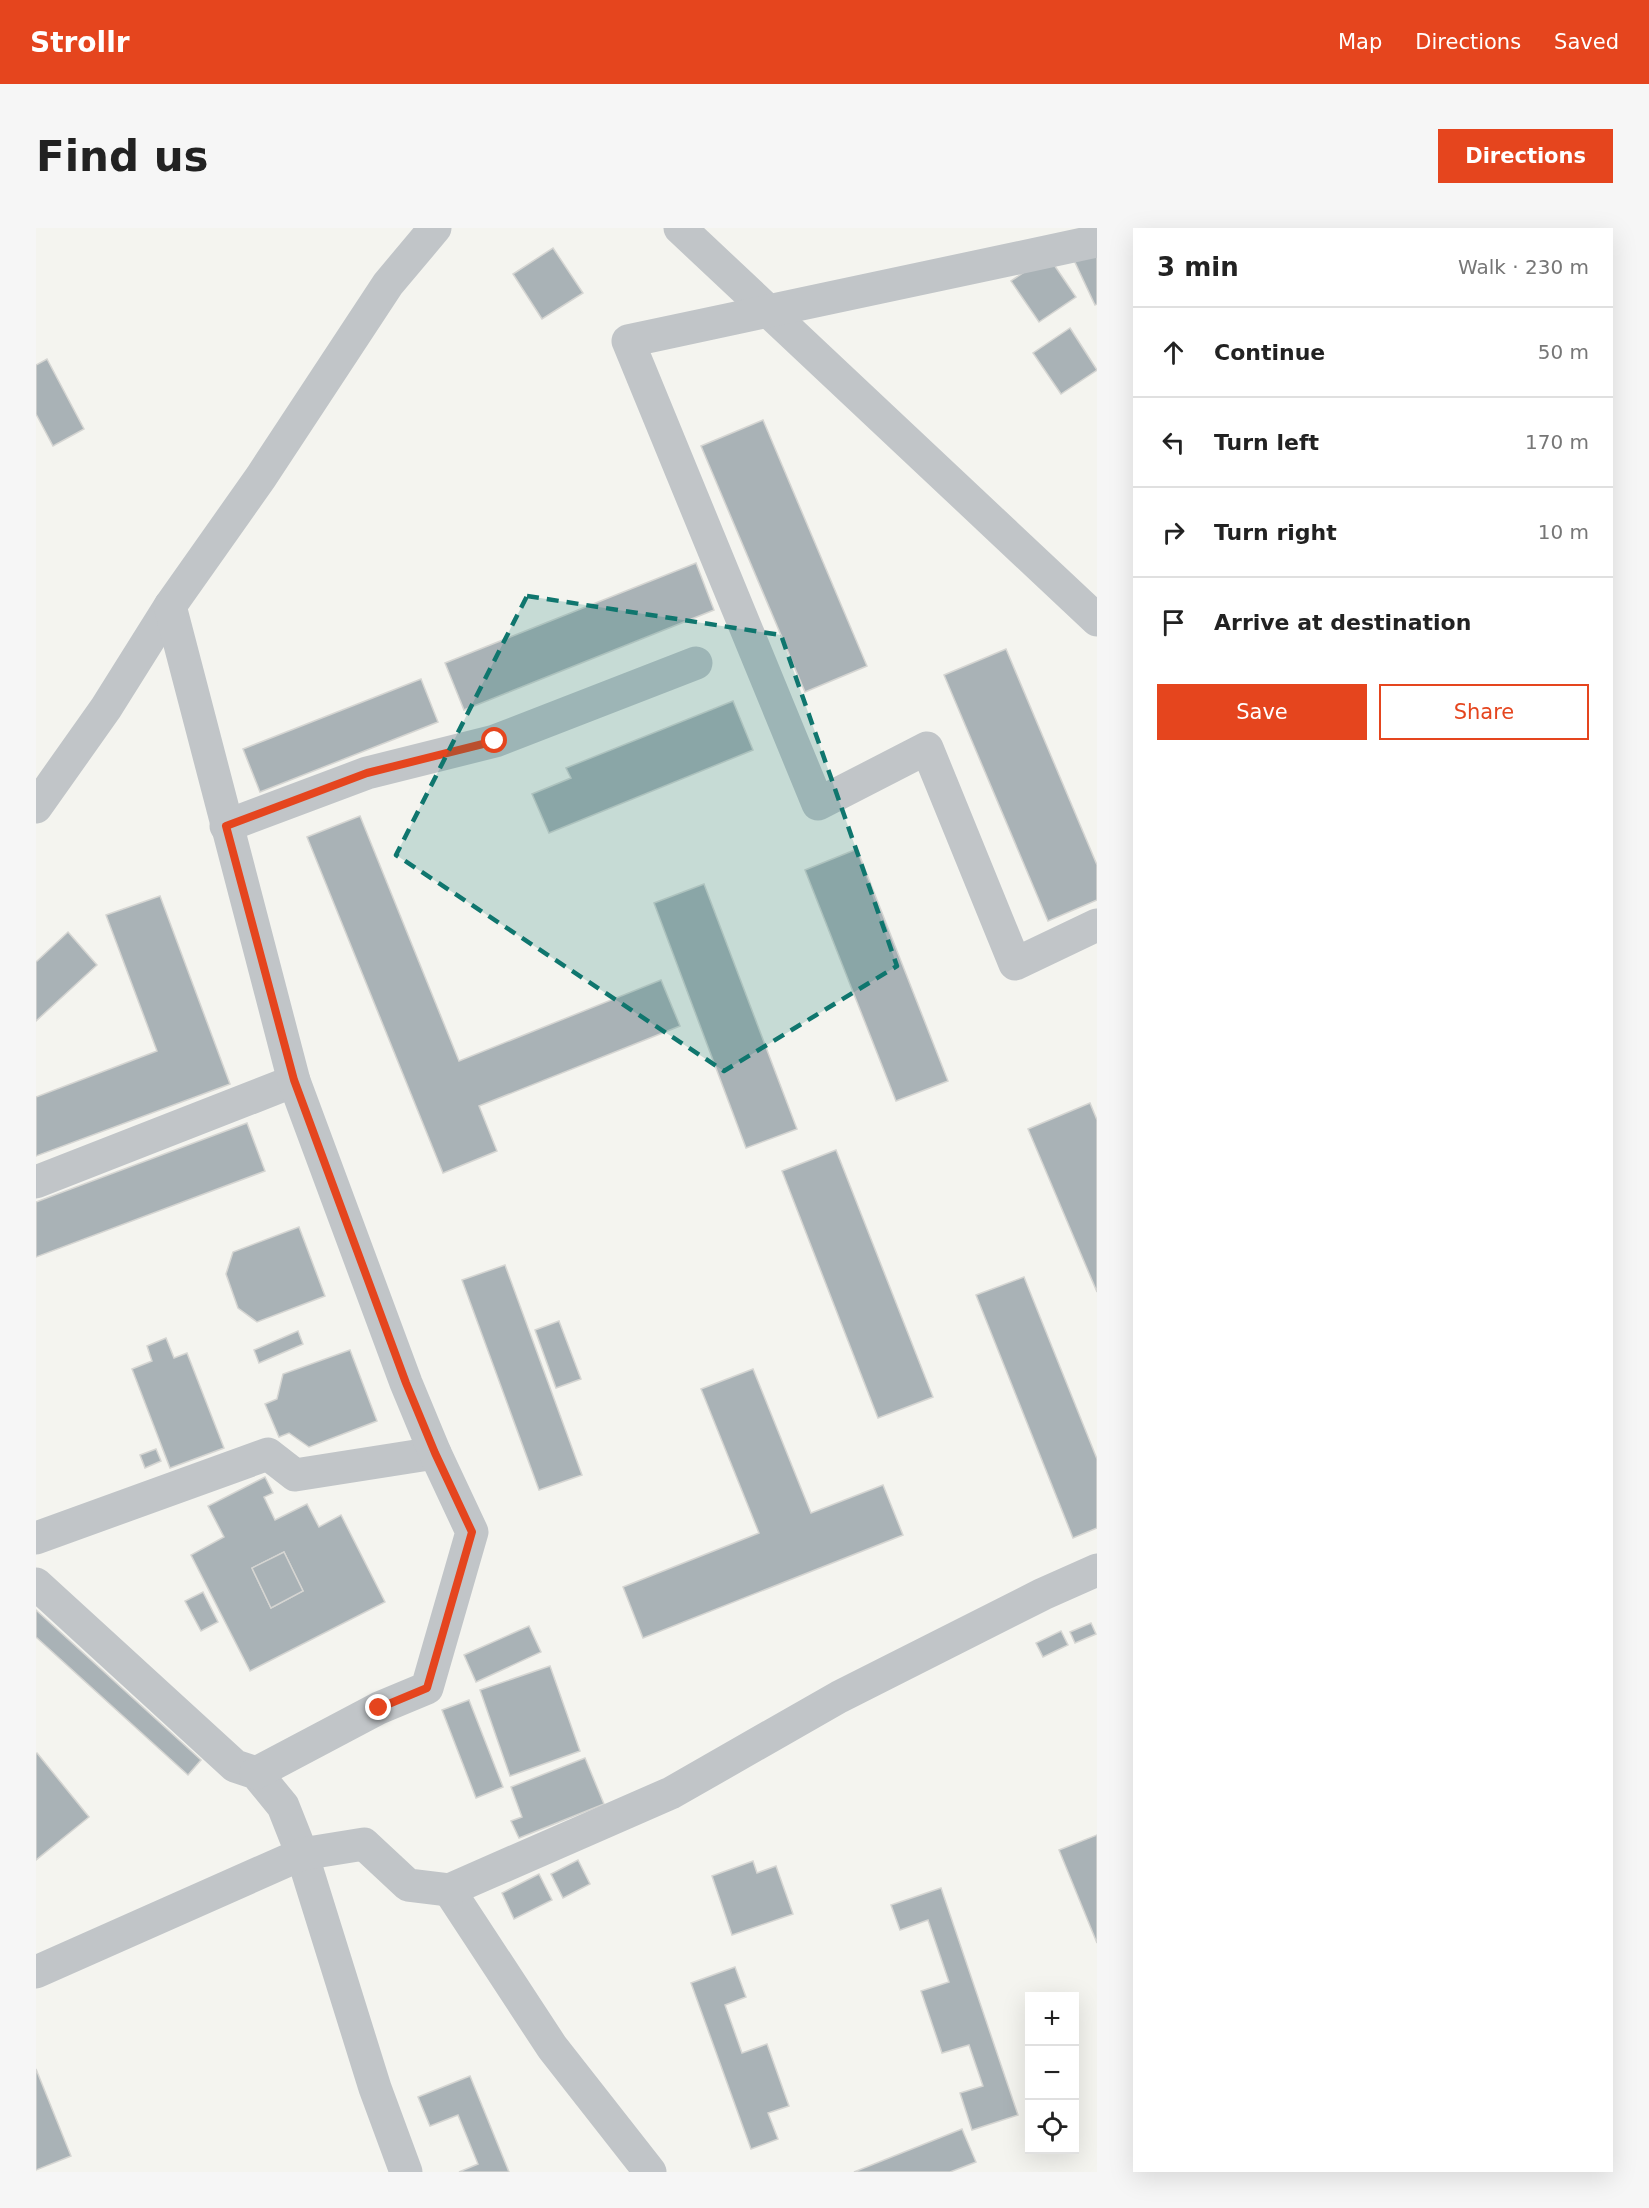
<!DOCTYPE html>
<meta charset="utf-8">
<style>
:root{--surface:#fff;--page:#f6f6f6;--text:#222;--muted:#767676;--line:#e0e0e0;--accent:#e5451e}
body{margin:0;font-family:"DejaVu Sans",sans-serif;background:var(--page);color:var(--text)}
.controls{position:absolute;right:18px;bottom:18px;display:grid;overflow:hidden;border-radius:0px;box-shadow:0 6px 24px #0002}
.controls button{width:54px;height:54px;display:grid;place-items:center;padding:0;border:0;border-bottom:2px solid var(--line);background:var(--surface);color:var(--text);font:30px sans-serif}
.stop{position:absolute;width:18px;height:18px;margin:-14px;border:4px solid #e5451e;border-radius:50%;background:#fff}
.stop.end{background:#e5451e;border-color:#fff;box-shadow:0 2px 6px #0008}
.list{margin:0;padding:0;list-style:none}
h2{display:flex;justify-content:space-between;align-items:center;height:78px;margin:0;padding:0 24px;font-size:26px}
h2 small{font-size:20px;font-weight:400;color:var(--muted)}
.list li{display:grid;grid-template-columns:39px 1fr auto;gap:18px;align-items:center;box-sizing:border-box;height:90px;padding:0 24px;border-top:2px solid var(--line)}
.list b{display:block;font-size:22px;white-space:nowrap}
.list em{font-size:20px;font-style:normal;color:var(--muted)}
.actions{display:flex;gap:12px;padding:18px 24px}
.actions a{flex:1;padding:14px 0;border:2px solid var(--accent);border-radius:0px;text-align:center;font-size:21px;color:var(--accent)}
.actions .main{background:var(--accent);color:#fff}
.icon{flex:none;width:33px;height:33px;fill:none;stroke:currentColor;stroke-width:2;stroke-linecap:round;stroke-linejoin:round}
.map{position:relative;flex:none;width:1061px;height:1944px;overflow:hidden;border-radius:0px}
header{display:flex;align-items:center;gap:36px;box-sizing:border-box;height:84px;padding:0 30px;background:var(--accent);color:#fff}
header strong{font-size:28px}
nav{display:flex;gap:33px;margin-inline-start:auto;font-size:21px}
.intro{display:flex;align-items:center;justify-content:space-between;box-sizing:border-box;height:144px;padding:0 36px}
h1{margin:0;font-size:42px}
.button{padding:15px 27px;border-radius:0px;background:var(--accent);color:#fff;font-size:21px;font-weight:700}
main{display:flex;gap:36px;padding:0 36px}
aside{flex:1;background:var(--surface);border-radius:0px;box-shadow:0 6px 24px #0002}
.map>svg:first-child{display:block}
</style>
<header>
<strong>Strollr</strong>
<nav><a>Map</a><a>Directions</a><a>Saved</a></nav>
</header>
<div class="intro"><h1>Find us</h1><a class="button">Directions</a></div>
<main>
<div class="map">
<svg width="1061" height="1944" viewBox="0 0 1061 1944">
<rect width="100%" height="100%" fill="#f4f4ef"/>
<g fill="#a9b2b6" stroke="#d5d5d2" stroke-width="1.5" fill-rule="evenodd">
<path d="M1061 19V76L1059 77 1037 30Z"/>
<path d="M517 20 547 65 506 91 477 46Z"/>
<path d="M1012 28 1040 69 1003 94 975 53Z"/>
<path d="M1034 100 1061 142 1025 166 997 125Z"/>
<path d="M11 131 48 201 17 218 0 186V137Z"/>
<path d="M727 192 831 438 769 464 665 218Z"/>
<path d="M660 335 678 382 428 482 409 435Z"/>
<path d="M970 421 1061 637V672L1012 693 908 447Z"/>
<path d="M385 451 402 494 224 564 207 521Z"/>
<path d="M697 473 717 522 513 605 496 566 535 550 530 540Z"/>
<path d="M324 588 423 833 625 752 644 798 443 878 461 923 407 945 271 609Z"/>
<path d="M821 621 912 853 860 873 769 642Z"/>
<path d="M668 656 761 901 710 920 618 675Z"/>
<path d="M124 668 194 856 0 928V869L121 823 70 687Z"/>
<path d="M32 704 61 737 0 793V734Z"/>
<path d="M1054 875 1061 892V1064L992 901Z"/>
<path d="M211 895 229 943 0 1029V974Z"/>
<path d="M800 922 897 1169 842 1190 746 943Z"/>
<path d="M263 999 289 1068 221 1094 202 1080 190 1046 197 1024Z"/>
<path d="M469 1037 546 1247 503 1262 426 1052Z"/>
<path d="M988 1049 1061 1231V1300L1037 1310 940 1067Z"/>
<path d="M523 1093 545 1151 520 1160 499 1102Z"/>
<path d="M262 1103 267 1116 223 1135 218 1122Z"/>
<path d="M130 1110 138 1130 151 1125 188 1220 134 1240 96 1141 116 1133 111 1118Z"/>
<path d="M314 1122 341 1193 273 1219 253 1205 243 1209 229 1176 241 1171 247 1146Z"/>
<path d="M717 1141 775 1285 847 1257 867 1307 607 1410 587 1359 723 1305 665 1161Z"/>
<path d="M120 1221 125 1233 109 1240 104 1227Z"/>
<path d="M229 1249 237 1265 228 1269 239 1292 271 1276 283 1299 305 1287 349 1374 214 1443 155 1327 188 1309 172 1278ZM248 1324 267 1363 235 1380 216 1340Z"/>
<path d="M248 1324 267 1363 235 1380 216 1340Z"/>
<path d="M167 1364 182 1394 165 1403 149 1373Z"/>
<path d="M0 1382 165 1532 152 1547 0 1409Z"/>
<path d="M1055 1395 1060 1406 1039 1415 1034 1404Z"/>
<path d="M493 1398 505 1424 440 1454 428 1427Z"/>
<path d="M1025 1403 1032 1417 1007 1429 1000 1415Z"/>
<path d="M514 1438 544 1523 474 1548 444 1462Z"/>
<path d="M433 1472 467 1559 440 1570 406 1482Z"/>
<path d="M1 1525 53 1589 0 1632V1526Z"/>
<path d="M549 1530 568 1576 483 1610 475 1593 486 1589 475 1559Z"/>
<path d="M1061 1607V1715L1023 1622Z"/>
<path d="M542 1632 554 1656 527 1670 515 1646Z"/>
<path d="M717 1633 721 1645 740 1638 757 1686 696 1707 676 1648Z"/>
<path d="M503 1646 516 1672 478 1691 466 1665Z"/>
<path d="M905 1660 982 1887 936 1902 924 1865 947 1858 933 1817 906 1825 885 1763 913 1754 892 1692 864 1702 855 1677Z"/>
<path d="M699 1739 710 1769 689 1777 706 1825 731 1816 753 1878 732 1885 742 1911 715 1921 655 1755Z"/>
<path d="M0 1841 35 1928 0 1942Z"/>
<path d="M434 1848 473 1944H423L442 1936 422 1887 394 1898 382 1869Z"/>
<path d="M926 1901 940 1934 914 1944H818Z"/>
</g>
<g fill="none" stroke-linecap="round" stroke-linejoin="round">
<g stroke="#c1c5c8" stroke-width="33">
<path d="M644 0 1061 392"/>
<path d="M1061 13 592 113 782 576 891 520 979 736 1061 697"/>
<path d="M0 579 70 480 134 378"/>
<path d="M190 598 331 545 459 513 660 435"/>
<path d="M0 954 258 853"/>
<path d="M0 1310 232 1226 259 1247 399 1225"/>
<path d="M0 1356 199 1538 220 1545 247 1578 266 1626 339 1860 370 1944"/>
<path d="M220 1545 343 1480 391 1460 436 1304 399 1225 370 1155 258 853 134 378 225 249 352 56 399 0"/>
<path d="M413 1662 516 1819 614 1944"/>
<path d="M0 1744 266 1626 328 1616 372 1657 413 1662 635 1565 803 1469 1007 1366 1061 1342"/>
</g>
</g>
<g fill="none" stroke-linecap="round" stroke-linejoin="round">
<path stroke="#e5451e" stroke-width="8" d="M343 1480 391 1460 436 1304 399 1225 370 1155 258 852 190 598 331 545 459 513"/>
</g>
<path fill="#0f766e" fill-opacity="0.2" stroke="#0f766e" stroke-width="4.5" stroke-dasharray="12 8" stroke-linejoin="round" d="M491 368 745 407 861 738 688 843 360 627Z"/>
</svg>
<div class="controls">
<button>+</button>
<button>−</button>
<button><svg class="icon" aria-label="locate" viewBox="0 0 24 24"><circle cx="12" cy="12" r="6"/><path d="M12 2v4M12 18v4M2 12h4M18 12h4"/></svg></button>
</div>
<div class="stop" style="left:459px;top:513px"></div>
<div class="stop end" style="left:343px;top:1480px"></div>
</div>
<aside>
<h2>3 min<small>Walk · 230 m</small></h2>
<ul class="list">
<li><svg class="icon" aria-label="ahead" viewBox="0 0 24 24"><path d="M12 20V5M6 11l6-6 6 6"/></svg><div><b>Continue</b></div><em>50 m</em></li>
<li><svg class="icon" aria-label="left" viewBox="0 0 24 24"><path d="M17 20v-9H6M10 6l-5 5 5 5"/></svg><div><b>Turn left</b></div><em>170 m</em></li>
<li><svg class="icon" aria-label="right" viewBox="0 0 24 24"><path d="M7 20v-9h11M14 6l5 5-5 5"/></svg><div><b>Turn right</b></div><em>10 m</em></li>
<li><svg class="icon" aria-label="arrive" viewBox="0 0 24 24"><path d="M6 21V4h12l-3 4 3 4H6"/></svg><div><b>Arrive at destination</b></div></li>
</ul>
<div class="actions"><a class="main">Save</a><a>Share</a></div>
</aside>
</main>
